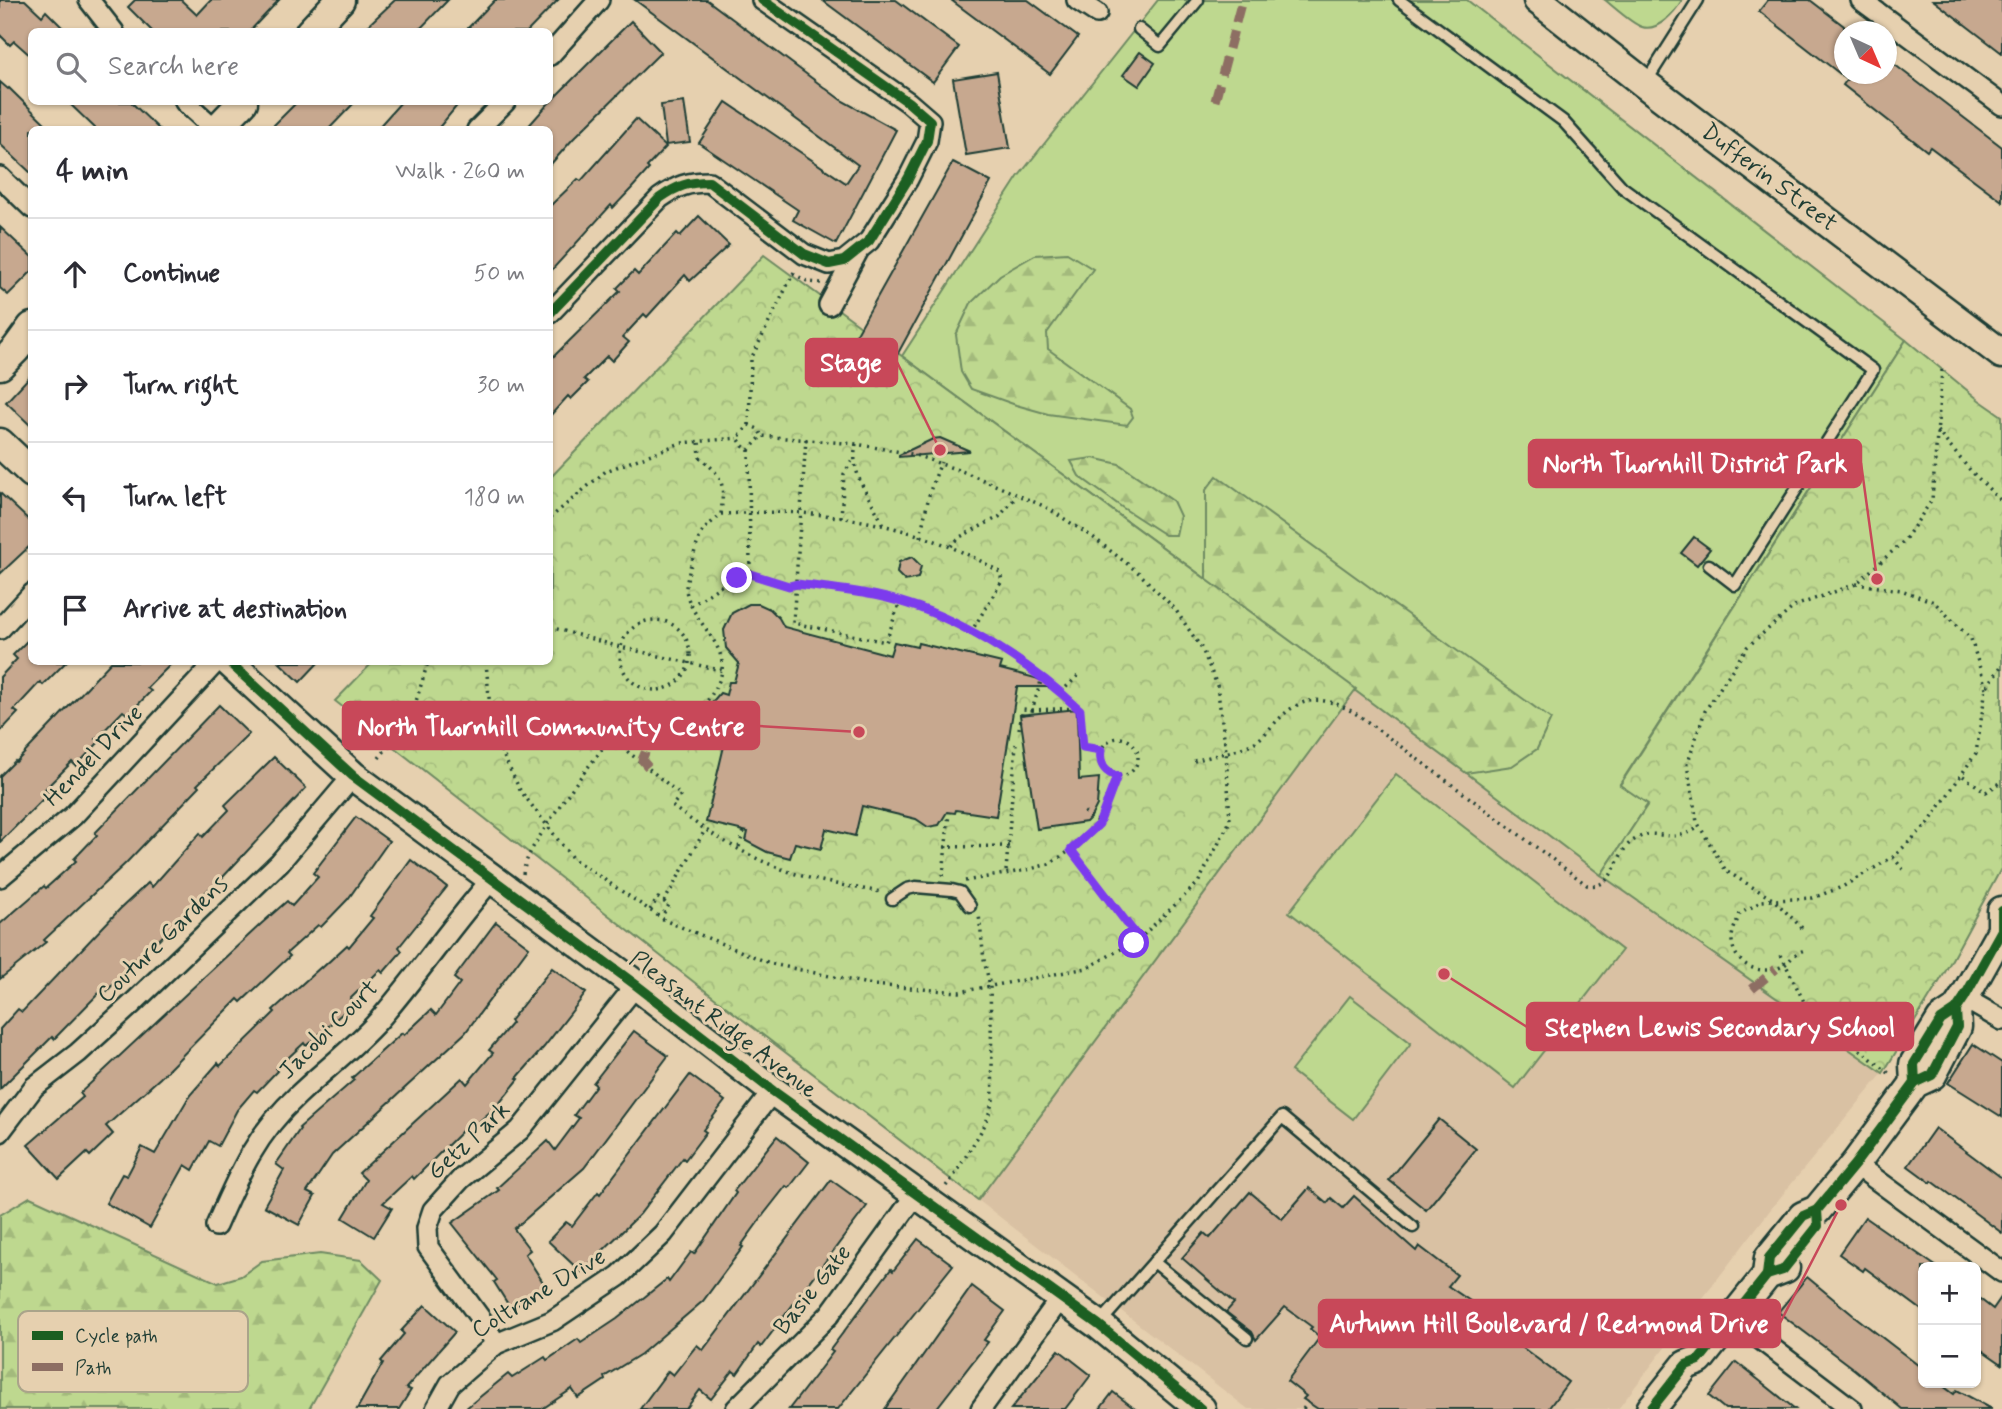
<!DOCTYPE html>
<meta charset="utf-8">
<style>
:root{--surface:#fff;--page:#f7f7f7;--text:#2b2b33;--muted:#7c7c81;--line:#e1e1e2}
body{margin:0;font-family:Mynerve,sans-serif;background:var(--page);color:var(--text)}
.controls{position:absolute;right:21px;bottom:21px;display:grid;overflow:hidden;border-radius:10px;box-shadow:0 2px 5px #0004}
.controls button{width:63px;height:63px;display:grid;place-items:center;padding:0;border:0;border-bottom:2px solid var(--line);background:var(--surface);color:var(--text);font:35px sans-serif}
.compass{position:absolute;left:1834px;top:21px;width:63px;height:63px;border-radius:50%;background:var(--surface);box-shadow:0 2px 5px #0004;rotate:136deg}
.stop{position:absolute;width:21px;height:21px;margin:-16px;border:5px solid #7c3aed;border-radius:50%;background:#fff}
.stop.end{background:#7c3aed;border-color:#fff;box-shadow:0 2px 7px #0008}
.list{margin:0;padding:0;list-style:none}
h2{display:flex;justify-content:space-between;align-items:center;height:91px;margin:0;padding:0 28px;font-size:30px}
h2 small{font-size:23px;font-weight:400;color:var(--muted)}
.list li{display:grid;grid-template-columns:46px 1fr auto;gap:21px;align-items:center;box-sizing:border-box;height:112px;padding:0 28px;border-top:2px solid var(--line)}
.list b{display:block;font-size:26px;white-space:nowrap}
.list em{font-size:23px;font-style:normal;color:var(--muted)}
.icon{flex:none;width:38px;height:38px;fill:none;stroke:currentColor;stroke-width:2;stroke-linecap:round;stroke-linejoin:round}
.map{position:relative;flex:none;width:2002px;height:1409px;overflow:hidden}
.search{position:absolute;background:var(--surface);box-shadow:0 2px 5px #0004;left:28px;top:28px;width:525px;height:77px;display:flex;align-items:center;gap:18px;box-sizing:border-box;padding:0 24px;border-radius:10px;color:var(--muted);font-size:26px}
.panel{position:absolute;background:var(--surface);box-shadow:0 2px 5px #0004;left:28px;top:126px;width:525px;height:539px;border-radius:10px}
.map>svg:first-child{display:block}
</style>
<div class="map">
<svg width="2002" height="1409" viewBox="0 0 2002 1409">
<defs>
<pattern id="forest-firs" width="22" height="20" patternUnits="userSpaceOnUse" patternTransform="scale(1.75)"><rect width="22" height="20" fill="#bed88f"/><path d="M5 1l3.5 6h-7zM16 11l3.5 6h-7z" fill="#a3ba7c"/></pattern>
<pattern id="park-crowns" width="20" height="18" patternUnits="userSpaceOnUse" patternTransform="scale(1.75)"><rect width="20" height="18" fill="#bed88f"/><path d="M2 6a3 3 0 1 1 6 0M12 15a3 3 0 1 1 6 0" fill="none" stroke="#a3ba7c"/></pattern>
</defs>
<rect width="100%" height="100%" fill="#e6d0af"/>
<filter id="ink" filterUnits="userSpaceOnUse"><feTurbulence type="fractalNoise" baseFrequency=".0143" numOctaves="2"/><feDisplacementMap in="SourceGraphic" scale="14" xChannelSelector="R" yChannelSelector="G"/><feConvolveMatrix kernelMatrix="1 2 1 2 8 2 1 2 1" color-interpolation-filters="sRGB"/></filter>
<g filter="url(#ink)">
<path fill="#d9c1a3" d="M1356 689 1601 875 1883 1073 1774 1205 1618 1409H1248L978 1200Z"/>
<g fill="#bed88f" stroke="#6e8a62" stroke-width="2">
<path d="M1158 0H1467L1906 340 1620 784 1648 804 1601 875 1356 689 902 356 1018 177Z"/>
<path d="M1605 0H1682C1675 12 1658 32 1642 27 1632 24 1614 7 1605 0Z"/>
<path d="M1396 774 1622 950 1515 1088 1289 912Z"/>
<path d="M1350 996 1411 1043 1353 1119 1291 1071Z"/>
</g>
<g fill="url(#forest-firs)" stroke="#6e8a62" stroke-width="2">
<path d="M1067 253 1093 269 1047 333 1048 349 1130 409 1133 417 1127 425 1048 414 1016 405 971 389 961 372 956 335 971 303 1000 275 1035 255Z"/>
<path d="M1093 458 1119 464 1173 501 1180 516 1176 535H1165L1123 508 1079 476 1071 461Z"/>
<path d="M1217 476 1551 719 1537 749 1512 766 1466 773 1206 580V490Z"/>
<path d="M30 1197 218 1283 241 1276 262 1261 320 1254 361 1260 382 1280 309 1409H0V1215Z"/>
</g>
<g fill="url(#park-crowns)" stroke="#6e8a62" stroke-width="2">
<path d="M764 255 1356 689 978 1200 699 986 335 701 373 662H550V478Z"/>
<path d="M1906 340 1979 400 2002 416V867L1944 974 1883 1073 1601 875 1648 804 1620 785Z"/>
</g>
<g fill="#c7a88f" stroke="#1f3d34" stroke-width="2">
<path d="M0 0H25L42 16 46 11 67 32H32V57L14 41 10 45 0 35Z"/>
<path d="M135 0H181L197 15 211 0H279L249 32H153L128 7Z"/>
<path d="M395 0H448L417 32H361Z"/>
<path d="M495 0H558L527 32H464Z"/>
<path d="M635 0H707L841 100 896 130 836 244 793 220 798 210 699 143 726 102 846 183 858 165Z"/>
<path d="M822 0H896L959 47 933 82Z"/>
<path d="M951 0H1028L1078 37 1050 74Z"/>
<path d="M1768 0H1810L1844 26V77L1759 11Z"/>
<path d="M1933 0H2002V53Z"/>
<path d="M631 21 661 52 573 139 550 165V130H525L548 104Z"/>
<path d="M1140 52 1155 63 1139 86 1123 75Z"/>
<path d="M1886 58 2002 147V201L1930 147 1927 151 1843 85 1851 74H1886Z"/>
<path d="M997 72 1010 148 966 155 953 79Z"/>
<path d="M0 82 8 89 9 88 52 130H32V174L0 144Z"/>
<path d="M68 102H131L160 130H97Z"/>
<path d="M297 102H355L328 130H269Z"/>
<path d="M401 102H460L437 130H376Z"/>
<path d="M684 102 690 142 666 145 661 105Z"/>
<path d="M636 119 666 147 647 167 649 169 631 189 613 208 611 205 550 272V206L578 179 581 181Z"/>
<path d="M953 162 991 182 896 357 856 335Z"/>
<path d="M699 216 729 245 690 281 685 275 647 317 644 314 623 337 629 342 612 361 607 356 584 379 588 382 571 399 568 396 550 416V360L620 291 617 288 634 271 638 275 677 233 680 236Z"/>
<path d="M0 227 32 257V271L8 295 0 288Z"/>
<path d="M32 374V427L6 402Z"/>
<path d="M940 438 970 451 899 457V455L933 439Z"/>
<path d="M0 493 32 523V544L0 574Z"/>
<path d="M1694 537 1710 549 1697 565 1681 553Z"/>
<path d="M912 557 921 566 918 578 905 581 897 573 899 562Z"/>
<path d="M749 604H759L770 609 779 618 784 627 875 651 890 655 894 642 917 647 918 643 1002 663 1000 669 1051 682V687H1017L996 816 956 810 955 813 947 812 939 825 928 827 916 819 862 806 855 836 826 829 821 849 795 843 790 858 767 852 746 841 748 832 706 822 724 746 700 716 720 693 726 695 729 682H734L739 663 726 648 724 630 732 613Z"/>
<path d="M32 636V662H66L43 685 40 682 14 710 18 713 0 732V677L17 659 13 655Z"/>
<path d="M111 662H173L147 688 151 691 128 715 123 711 96 739 99 742 76 766 72 762 45 789 49 793 0 842V776L15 761 16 762Z"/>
<path d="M279 662H319L300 682Z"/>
<path d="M219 705 249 734 197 785 199 787 126 863 44 940 46 942 0 979V924L44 886 46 888 76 861 74 859 97 835 95 833Z"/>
<path d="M1077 709 1079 780 1099 778 1097 805 1091 817 1086 822 1037 829 1020 715Z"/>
<path d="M274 757 306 788 210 891 209 889 158 941 155 938 107 991 104 988 54 1039 52 1037 0 1089V1029L18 1009 22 1012 120 909 148 883 152 887 200 833 203 837 229 810 225 805Z"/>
<path d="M356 817 389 841 348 899 321 927 318 925 287 953 290 956 241 1002 238 999 160 1078 106 1126 113 1134 90 1156 87 1153 59 1179 28 1145 83 1097 80 1093 261 924 287 901 292 906 318 877 313 873Z"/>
<path d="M411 860 447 887 399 947 402 951 383 973 380 970 350 999 354 1003 306 1046 304 1043 276 1069 277 1071 257 1092 254 1090 237 1110 218 1146 209 1141 193 1170 185 1165 150 1228 106 1203 122 1174 127 1176 142 1147 155 1154 190 1095 218 1063 220 1066 275 1012 273 1010 321 967 322 968 347 945 349 947 373 918 370 916Z"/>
<path d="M496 922 529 947 465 1033 332 1155 307 1192 315 1196 299 1225 264 1206 284 1170 276 1164 300 1129 299 1128 354 1080 352 1078 402 1033 404 1035 431 1010 436 1015 460 983 454 978Z"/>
<path d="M552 968 586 993 544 1047 517 1078 519 1079 498 1105 466 1133 463 1130 414 1179 412 1176 383 1203 392 1208 374 1237 343 1218 366 1180 359 1173 462 1078 467 1084 493 1053 489 1050 512 1023 510 1021Z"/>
<path d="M634 1031 668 1056 584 1168 514 1229 530 1250 525 1254 546 1287 511 1309 494 1282 497 1280 452 1223 499 1190 497 1188 548 1141 555 1150 579 1118 574 1115 596 1085 593 1083Z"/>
<path d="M1973 1044 2002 1063V1117L1948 1083Z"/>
<path d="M690 1075 725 1101 703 1130 706 1132 685 1160 683 1158 640 1214 581 1272 548 1241 566 1222 572 1226 598 1192 600 1194Z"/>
<path d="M1439 1119 1476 1149 1426 1210 1389 1180Z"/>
<path d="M1935 1128 2002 1178V1233L1932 1181 1931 1183 1908 1166Z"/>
<path d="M777 1136 809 1162 789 1188 786 1186 764 1214 741 1246 743 1247 703 1301 641 1354 604 1377 605 1380 578 1398 572 1389 542 1409H465L508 1374 512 1378 545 1357 547 1360 578 1339 581 1343 617 1319 667 1279 669 1282 691 1252 694 1254 736 1193 734 1191Z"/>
<path d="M831 1180 867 1206 761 1347 758 1344 737 1374 733 1371 711 1399 700 1390 686 1409H640L668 1371 673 1375 697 1345 703 1350Z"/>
<path d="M1309 1188 1327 1203 1331 1198 1343 1208 1354 1196 1416 1251 1419 1246 1457 1275 1448 1286 1516 1332 1517 1330 1529 1338 1523 1348 1568 1382 1548 1409H1318L1303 1399 1306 1396 1287 1381 1320 1337 1310 1329 1312 1327 1285 1307 1256 1340 1252 1332 1226 1312 1234 1303 1182 1258 1204 1233 1210 1238 1250 1192 1282 1219Z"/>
<path d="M1865 1217 1937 1267H1923V1311L1865 1268 1863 1271 1839 1254Z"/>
<path d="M918 1239 953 1265 838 1409H789L833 1352 830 1350 891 1269 893 1271Z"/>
<path d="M1807 1277 1853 1315 1923 1369V1383H1939L1954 1394 1957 1390 1992 1409H1902L1855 1370 1778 1312Z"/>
<path d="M972 1286 1005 1311 984 1340 988 1342 936 1409H885Z"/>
<path d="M1976 1296 1993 1309 2002 1296V1364L1976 1346Z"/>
<path d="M425 1305 455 1332 406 1388 411 1390 399 1409H357L383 1363 381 1361 404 1334 401 1331Z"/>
<path d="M1059 1350 1091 1375 1065 1409H1011Z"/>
<path d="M1736 1362 1760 1381 1795 1409H1725L1709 1396Z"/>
<path d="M1113 1392 1135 1409H1100Z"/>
</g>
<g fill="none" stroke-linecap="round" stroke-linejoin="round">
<g stroke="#1f3d34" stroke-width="15">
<g id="lane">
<path d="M1399 0 1563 121 1622 187 1873 370 1735 585 1709 565"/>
<path d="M1139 29 1160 46 1198 0"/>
<path d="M1646 82 1698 0"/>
<path d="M892 899 907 889 916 887 952 890 960 892 970 906"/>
<path d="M1154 1262 1247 1338"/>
<path d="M1101 1322 1282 1117 1413 1227"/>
</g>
</g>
<g stroke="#1f3d34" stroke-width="24">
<g id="street">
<path d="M89 0 114 32"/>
<path d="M1077 0 1097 13"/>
<path d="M1861 0 2002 105"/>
<path d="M550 55 599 0"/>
<path d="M185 102 216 130"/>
<path d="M477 130 505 102"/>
<path d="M0 177 32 208"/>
<path d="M829 305 858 251"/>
<path d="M550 313 660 198C677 186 688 182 709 182L804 254 829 264 844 261 869 241 908 179 927 141 930 121 908 102 762 0"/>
<path d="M0 629 32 594"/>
<path d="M0 877 73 816 216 662"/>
<path d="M1964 998 2002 1020"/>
<path d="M0 1132 34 1087 78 1053 132 1004 280 862 353 776"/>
<path d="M1855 1164 2002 1272"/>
<path d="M216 1226C238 1176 255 1135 297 1096 324 1070 354 1048 379 1020 419 974 453 923 493 878"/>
<path d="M1731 1322 1752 1333 1852 1409"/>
<path d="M496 1344 483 1322 428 1247 427 1228 433 1210 461 1179 520 1130 636 985"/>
<path d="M436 1409 450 1384 496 1344 552 1321 619 1276 663 1234 773 1091"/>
<path d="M736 1409 829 1315 917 1193"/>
<path d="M981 1409 1060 1299"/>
</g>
</g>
<g stroke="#1f3d34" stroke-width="33">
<g id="secondary">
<path d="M1538 0 1645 84 2002 354"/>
<path d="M310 32 340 0"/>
<path d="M216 130 243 102"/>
<path d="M0 365 16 349 32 327"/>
<path d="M0 443 32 473"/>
<path d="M229 662 353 776 636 985 773 1091 1099 1325 1201 1409"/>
<path d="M1915 1083 1914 1064 1941 1020 1956 1010 1964 998 2002 930V911"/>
<path d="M1767 1275 1769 1258 1803 1216 1817 1210 1855 1164 1915 1083 1932 1075 1957 1027 1956 1010"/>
<path d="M1651 1409 1686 1365 1699 1360 1767 1275 1785 1268"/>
</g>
</g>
<g stroke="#1f3d34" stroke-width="3.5" stroke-dasharray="2 5" stroke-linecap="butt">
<path d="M793 274 809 282 821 283"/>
<path d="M1942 370 1932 500 1904 541 1856 584 1795 606 1747 647 1705 711 1687 765 1697 822 1726 871 1774 900 1813 898 1842 887 1893 857 1928 824 1976 753 1986 688 2002 665"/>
<path d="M749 425 751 359 795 270"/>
<path d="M1937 431 1970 470 2002 502"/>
<path d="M806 439 793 623 886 642 900 601"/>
<path d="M856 444C849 477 872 497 883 525"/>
<path d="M749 450 750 574"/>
<path d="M721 514C748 513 775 511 801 513 870 518 941 536 1000 572L1002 581 971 632"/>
<path d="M841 517 844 474 853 459"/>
<path d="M550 518 606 471 681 443 738 438"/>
<path d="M920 537 930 491 941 462"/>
<path d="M951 546 960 537 999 517 1017 496"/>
<path d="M1856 584 1901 590 1934 602 1971 639 1986 688"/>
<path d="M691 606C705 597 733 575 749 574 766 574 780 589 797 584 834 589 872 592 908 603 965 621 1037 670 1080 710L1083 747 1101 750"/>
<circle cx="655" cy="655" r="35"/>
<path d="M550 627 616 646 724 671"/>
<path d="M486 662 492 732 520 790 572 858 666 921 772 964 873 985 959 992 1087 968 1139 939 1198 883 1230 821 1226 751 1217 685 1202 649 1175 609 1139 573 1094 538 1046 507 967 473 912 454 856 444 762 436 749 450 743 446 738 438 749 425 758 429 762 436"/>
<path d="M1061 692 1078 676"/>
<path d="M1032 710 1078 708"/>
<path d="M1019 729 1023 709 1032 710 1042 678"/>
<path d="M611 738 681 795 672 806C709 834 752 860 796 874 823 883 853 887 881 892"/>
<circle cx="1119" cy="757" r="19"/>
<path d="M379 758 411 718 428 662"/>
<path d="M1194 761C1211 756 1244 750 1258 740 1266 734 1273 724 1281 717 1307 691 1334 699 1361 717L1587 885C1615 890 1614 856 1631 842 1650 829 1655 836 1673 836 1683 836 1692 831 1700 827"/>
<path d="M1963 776 1986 792 2002 782"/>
<path d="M1084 812 1099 823"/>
<path d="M739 847 744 831"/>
<path d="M944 847 1009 846"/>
<path d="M1071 850 1139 939"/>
<path d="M1893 857 1905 872"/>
<path d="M1006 871 1016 744"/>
<path d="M523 874C526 855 537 841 547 825 573 784 603 748 634 711 665 721 673 730 703 705 710 699 713 692 718 683 736 647 691 624 686 590 685 583 697 540 702 533 706 526 715 520 721 514 724 483 725 479 700 457L699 441"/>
<path d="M943 876 949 812"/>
<path d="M965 881 1027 870 1049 864 1071 850 1099 823 1117 776"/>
<path d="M664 902 705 830"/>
<path d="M650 910 658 898 669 905 661 917"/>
<path d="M1802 928 1774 900 1762 901 1740 914C1737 921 1731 933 1732 941 1734 964 1757 975 1778 968 1791 964 1789 955 1805 950"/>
<path d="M1781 955 1806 1006 1890 1074"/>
<path d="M946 1186 954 1176 986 1123 993 1100 990 986 984 960 979 915"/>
<path d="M1303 1409 1308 1403"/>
</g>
<use href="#lane" stroke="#e6d0af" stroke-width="10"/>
<use href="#street" stroke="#e6d0af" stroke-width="19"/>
<use href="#secondary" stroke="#e6d0af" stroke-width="28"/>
<g stroke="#8d6e63" stroke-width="9" stroke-dasharray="18 9" stroke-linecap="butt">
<path d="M1215 101 1242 0"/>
<path d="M648 767 642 760 658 721"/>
<path d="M1752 989 1776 969"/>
</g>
<g stroke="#e6d0af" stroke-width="15">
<g id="cycleway">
<path d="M550 313 660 198C677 186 688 182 709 182L804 254 829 264 844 261 869 241 908 179 927 141 930 121 908 102 762 0"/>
<path d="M229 662 353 776 636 985 773 1091 1099 1325 1201 1409"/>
<path d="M1915 1083 1914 1064 1941 1020 1956 1010 1964 998 2002 930V911"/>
<path d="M1767 1275 1769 1258 1803 1216 1817 1210 1855 1164 1915 1083 1932 1075 1957 1027 1956 1010"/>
<path d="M1651 1409 1686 1365 1699 1360 1767 1275 1783 1270 1818 1226 1817 1210"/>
</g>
</g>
<use href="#cycleway" stroke="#1b5e20" stroke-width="10"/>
</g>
</g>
<g fill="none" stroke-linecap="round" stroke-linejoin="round" filter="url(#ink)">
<path stroke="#7c3aed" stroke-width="9" d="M737 578 750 574 789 586 797 584C834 589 872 592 908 604 966 622 1036 668 1080 710L1083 747 1101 750C1099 764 1104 772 1117 776L1099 824 1071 850 1139 939 1134 943"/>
</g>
<g text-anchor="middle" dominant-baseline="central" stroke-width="6" stroke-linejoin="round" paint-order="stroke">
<g font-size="24" fill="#1f3d34" stroke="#e6d0af">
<text transform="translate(1769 178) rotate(37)">Dufferin Street</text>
<text transform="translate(94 756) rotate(-46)">Hendel Drive</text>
<text transform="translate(163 940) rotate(-44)">Couture Gardens</text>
<text transform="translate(723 1025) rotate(37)">Pleasant Ridge Avenue</text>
<text transform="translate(329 1030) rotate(-45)">Jacobi Court</text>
<text transform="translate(469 1141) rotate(-43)">Getz Park</text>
<text transform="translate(813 1290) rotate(-51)">Basie Gate</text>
<text transform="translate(539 1294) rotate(-31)">Coltrane Drive</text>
</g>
</g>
<rect x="18" y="1311" width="230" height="81" rx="10" fill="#e6d0af" stroke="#aaa48a" stroke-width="2"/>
<rect x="32" y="1331" width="31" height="9" fill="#1b5e20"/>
<rect x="32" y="1363" width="31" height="8" fill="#8d6e63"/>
<g font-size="19" fill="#1f3d34">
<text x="75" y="1342">Cycle path</text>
<text x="75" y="1374">Path</text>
</g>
<path fill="none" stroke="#c84859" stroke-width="2.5" d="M940 450L897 362M1877 579L1861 463M859 732L759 726M1444 974L1527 1027M1841 1205L1780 1323"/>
<g fill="#c84859" stroke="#e6d0af" stroke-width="2.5">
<circle cx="940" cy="450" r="7"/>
<circle cx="1877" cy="579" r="7"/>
<circle cx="859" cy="732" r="7"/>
<circle cx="1444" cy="974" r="7"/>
<circle cx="1841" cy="1205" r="7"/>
</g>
<g fill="#c84859" stroke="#c84859" stroke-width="2.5">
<rect x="806" y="339" width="91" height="47" rx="7"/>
<rect x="1529" y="440" width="332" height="47" rx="7"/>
<rect x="343" y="702" width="416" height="47" rx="7"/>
<rect x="1527" y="1003" width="386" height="47" rx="7"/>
<rect x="1319" y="1300" width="461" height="47" rx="7"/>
</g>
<g font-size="26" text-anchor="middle" font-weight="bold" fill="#fff">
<text x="851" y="371">Stage</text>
<text x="1695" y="472">North Thornhill District Park</text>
<text x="551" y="735">North Thornhill Community Centre</text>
<text x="1720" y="1036">Stephen Lewis Secondary School</text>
<text x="1549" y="1332">Autumn Hill Boulevard / Redmond Drive</text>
</g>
</svg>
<div class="controls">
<button>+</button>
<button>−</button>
</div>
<svg class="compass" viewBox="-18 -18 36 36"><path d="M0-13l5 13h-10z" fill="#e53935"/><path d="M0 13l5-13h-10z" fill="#7c7c81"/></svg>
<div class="stop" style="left:1134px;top:943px"></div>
<div class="stop end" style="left:737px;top:578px"></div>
<div class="search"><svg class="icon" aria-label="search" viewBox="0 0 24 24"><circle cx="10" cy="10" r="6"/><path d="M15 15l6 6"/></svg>Search here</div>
<section class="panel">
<h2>4 min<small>Walk · 260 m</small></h2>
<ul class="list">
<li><svg class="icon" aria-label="ahead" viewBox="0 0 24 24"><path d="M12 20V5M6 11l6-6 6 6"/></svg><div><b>Continue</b></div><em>50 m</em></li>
<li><svg class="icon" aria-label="right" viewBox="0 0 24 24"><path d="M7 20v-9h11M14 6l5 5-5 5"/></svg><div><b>Turn right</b></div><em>30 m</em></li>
<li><svg class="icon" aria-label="left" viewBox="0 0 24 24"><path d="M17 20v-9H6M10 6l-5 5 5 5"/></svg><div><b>Turn left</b></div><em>180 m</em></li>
<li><svg class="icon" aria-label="arrive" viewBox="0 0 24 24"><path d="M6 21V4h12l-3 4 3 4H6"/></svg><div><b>Arrive at destination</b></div></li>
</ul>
</section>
</div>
